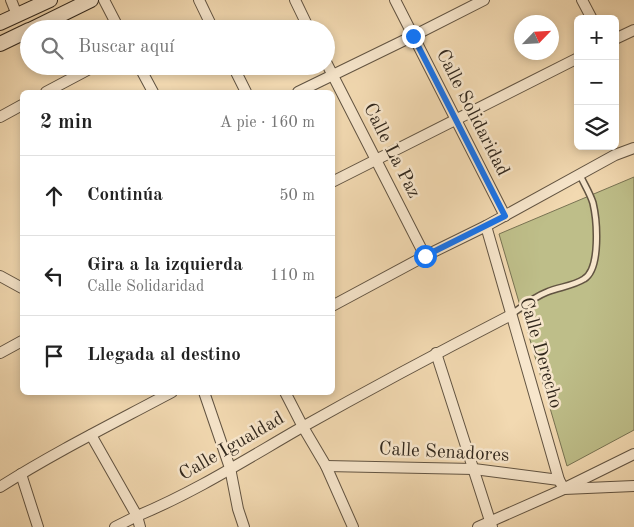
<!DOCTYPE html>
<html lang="es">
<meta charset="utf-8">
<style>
:root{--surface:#fff;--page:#f6f6f6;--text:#222;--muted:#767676;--line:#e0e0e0}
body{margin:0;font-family:"Old Standard TT",serif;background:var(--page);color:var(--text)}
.controls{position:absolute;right:15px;top:15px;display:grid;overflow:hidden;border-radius:8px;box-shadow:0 2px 8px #0003}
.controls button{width:45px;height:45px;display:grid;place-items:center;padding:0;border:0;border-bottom:1px solid var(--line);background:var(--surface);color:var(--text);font:25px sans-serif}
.compass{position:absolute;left:514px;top:15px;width:45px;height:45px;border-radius:50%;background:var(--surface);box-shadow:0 2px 8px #0003;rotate:65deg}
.stop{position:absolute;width:15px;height:15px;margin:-11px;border:4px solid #1a73e8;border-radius:50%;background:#fff}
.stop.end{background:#1a73e8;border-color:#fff;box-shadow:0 1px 5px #0008}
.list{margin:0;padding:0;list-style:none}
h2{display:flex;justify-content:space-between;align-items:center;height:65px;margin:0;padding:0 20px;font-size:21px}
h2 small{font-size:16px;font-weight:400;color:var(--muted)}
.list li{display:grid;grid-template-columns:32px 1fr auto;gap:15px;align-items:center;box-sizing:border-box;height:80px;padding:0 20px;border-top:1px solid var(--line)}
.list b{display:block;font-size:19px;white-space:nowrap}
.list p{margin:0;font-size:16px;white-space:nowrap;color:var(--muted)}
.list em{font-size:16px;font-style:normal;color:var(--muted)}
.icon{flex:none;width:28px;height:28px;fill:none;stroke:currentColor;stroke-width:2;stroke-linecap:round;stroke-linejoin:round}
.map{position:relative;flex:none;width:634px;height:527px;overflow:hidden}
.search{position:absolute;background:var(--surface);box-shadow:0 2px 8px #0003;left:20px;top:20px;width:315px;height:55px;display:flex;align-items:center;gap:12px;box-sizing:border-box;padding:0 18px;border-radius:28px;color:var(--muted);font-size:19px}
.panel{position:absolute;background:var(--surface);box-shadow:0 2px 8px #0003;left:20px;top:90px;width:315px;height:305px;border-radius:8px}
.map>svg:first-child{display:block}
</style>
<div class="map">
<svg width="634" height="527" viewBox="0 0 634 527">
<rect width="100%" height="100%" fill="#f2d9b1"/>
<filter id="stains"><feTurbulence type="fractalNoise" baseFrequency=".004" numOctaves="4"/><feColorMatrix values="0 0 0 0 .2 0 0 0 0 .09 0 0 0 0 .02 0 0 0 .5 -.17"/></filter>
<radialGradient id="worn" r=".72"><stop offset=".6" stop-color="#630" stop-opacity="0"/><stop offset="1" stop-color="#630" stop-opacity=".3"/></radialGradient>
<path fill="#bebe89" stroke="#787353" d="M634 177V430L567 466 499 234Z"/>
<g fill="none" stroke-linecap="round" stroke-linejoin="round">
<g stroke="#625442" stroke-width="8">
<path id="lane" d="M512 314C523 306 534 297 547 292 559 287 573 286 584 279 601 269 597 220 593 203 590 193 584 184 580 175"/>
</g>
<g stroke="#625442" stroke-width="12">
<g id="street">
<path d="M11 0 17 15"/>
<path d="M104 0 119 29"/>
<path d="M199 0 213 29"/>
<path d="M295 0 309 29"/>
<path d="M395 0 505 216"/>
<path d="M582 0 592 19"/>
<path d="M615 39 634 30"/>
<path d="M326 62 425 256"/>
<path d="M139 66 153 92"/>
<path d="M233 66 246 92"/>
<path d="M46 92 95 66"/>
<path d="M298 92 413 36 484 0"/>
<path d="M0 117 22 105"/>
<path d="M332 182 578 58"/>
<path d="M486 226 559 480 564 489"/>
<path d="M0 276 22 288"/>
<path d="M332 306 425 256 486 226 615 155 634 148"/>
<path d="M0 353 22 341"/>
<path d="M436 353 492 527"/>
<path d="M204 392 230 468 238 509 244 527"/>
<path d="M285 392 303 427 326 466 353 527"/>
<path d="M91 435 137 516 115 527"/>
<path d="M326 466 474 469 559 480"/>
<path d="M21 474 38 527"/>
<path d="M0 487C55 452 114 423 172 392"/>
<path d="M567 487 634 454"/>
<path d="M140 527 137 516C193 493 245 460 297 430 368 390 439 352 511 315"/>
<path d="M478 527 564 489 634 486"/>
</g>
</g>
<g stroke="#32281d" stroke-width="16">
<g id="secondary">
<path d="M0 23 50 0"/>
<path d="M32 29 91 0"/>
<path d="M0 44 29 30"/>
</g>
</g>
<use href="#lane" stroke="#f7e6cc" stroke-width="5"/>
<use href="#street" stroke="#f7e6cc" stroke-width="10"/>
<use href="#secondary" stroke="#f7e6cc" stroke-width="14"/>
</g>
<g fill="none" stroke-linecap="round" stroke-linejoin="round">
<path stroke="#1a73e8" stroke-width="6" d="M413 36 505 216 425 256"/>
</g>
<g text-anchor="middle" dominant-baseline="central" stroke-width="5" stroke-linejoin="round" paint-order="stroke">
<g font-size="19" fill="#32281d" stroke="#f7e6cc">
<text transform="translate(472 113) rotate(63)">Calle Solidaridad</text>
<text transform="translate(391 151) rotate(63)">Calle La Paz</text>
<text transform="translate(540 353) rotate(74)">Calle Derecho</text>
<text transform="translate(232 447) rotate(-30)">Calle Igualdad</text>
<text transform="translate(444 453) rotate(3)">Calle Senadores</text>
</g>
</g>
<rect width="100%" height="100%" filter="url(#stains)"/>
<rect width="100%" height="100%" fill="url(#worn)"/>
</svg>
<div class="controls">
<button>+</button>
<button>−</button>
<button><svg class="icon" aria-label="layers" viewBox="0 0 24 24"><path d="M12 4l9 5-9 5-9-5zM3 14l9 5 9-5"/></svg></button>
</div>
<svg class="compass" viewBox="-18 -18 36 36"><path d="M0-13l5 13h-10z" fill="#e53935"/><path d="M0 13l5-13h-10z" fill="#767676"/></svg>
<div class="stop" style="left:425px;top:256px"></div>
<div class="stop end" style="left:413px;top:36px"></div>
<div class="search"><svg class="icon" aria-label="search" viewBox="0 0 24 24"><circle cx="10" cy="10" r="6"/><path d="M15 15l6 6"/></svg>Buscar aquí</div>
<section class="panel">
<h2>2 min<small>A pie · 160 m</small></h2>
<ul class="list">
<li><svg class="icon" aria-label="ahead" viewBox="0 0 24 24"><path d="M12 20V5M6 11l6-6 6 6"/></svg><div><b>Continúa</b></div><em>50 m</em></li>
<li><svg class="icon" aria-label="left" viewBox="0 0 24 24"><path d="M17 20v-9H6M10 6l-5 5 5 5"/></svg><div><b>Gira a la izquierda</b><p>Calle Solidaridad</p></div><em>110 m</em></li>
<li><svg class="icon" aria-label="arrive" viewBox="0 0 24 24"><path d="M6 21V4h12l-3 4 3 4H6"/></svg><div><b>Llegada al destino</b></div></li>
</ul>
</section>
</div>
